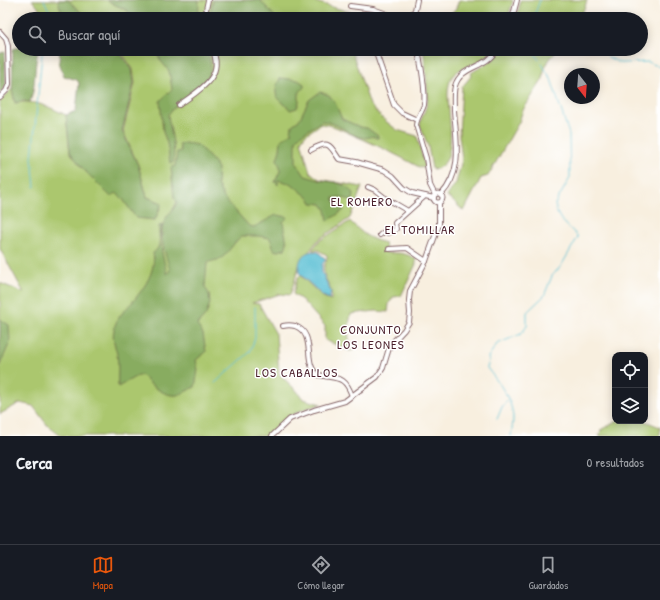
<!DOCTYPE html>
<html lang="es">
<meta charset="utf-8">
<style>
:root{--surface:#171b24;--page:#242831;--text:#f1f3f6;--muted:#9ea1a6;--line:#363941;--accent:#ea580c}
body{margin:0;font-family:"Patrick Hand",sans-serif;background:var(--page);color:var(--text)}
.controls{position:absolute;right:12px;bottom:12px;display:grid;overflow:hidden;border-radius:8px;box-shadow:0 2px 10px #0003}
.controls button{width:36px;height:36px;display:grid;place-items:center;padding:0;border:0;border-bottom:1px solid var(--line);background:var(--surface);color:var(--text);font:20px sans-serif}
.compass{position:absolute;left:564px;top:68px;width:36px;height:36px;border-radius:50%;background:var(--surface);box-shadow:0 2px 10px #0003;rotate:163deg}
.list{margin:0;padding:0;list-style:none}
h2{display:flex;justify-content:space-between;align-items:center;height:52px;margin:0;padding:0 16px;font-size:17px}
h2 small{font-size:13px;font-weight:400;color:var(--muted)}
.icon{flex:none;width:22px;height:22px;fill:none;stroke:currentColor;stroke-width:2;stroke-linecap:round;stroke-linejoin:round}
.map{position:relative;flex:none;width:660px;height:436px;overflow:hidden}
.search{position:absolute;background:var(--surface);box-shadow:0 2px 10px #0003;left:12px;right:12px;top:12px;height:44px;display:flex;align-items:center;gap:10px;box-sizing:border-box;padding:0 14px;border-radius:22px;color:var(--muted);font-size:15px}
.sheet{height:108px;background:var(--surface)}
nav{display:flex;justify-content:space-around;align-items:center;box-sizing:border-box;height:56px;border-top:1px solid var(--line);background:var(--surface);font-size:11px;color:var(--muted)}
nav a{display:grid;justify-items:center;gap:2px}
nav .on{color:var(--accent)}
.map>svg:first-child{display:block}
</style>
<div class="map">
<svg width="660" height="436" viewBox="0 0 660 436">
<rect width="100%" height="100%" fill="#fff"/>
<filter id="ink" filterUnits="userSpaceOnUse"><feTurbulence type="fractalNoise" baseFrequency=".025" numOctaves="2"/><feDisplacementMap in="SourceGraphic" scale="8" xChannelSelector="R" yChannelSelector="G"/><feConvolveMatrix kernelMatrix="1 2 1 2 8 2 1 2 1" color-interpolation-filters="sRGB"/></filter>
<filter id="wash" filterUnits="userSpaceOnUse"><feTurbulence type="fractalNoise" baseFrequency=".012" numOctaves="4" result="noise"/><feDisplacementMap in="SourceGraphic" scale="16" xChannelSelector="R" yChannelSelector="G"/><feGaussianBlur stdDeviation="0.9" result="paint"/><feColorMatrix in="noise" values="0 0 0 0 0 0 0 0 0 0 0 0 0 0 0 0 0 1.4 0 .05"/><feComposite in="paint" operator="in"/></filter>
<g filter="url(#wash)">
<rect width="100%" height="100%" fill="#f8efdf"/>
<g fill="#abc76e" stroke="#7a734c">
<path d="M32 0H309L346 11 369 13 389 19H90L85 14 72 19H46L42 12Z"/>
<path d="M459 0H513L510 11 507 19H446L456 8Z"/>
<path d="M520 0H587L585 7 578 19H514L519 9Z"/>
<path d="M119 49H351L370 105 383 119 397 130 417 136 425 167 421 168C399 156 377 145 353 135 341 130 335 125 321 124L305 135 301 141 310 172 319 179 362 187 350 218 318 240 300 263 290 295 280 294 252 303 259 304 276 334 279 374 297 391 303 399 321 404C296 411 286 416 268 436H61L48 426 33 406 20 403 0 414V283L24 293 0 249V101L12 89 15 103C34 99 49 107 66 115L70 152 122 197 136 217 155 220 162 203 147 197 138 165 123 131 135 83 133 69Z"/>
<path d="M416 49H492C491 51 489 55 487 57 486 59 482 60 480 61 462 70 449 69 448 93 447 110 461 169 432 169L428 146 420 125 421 120 426 107 428 98 424 53Z"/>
<path d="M499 49H558L549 60 544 70 543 79 523 110 519 122 488 176 481 178 464 211 447 196 456 183 462 160 459 135 462 87 472 75 471 73 494 59Z"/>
<path d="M350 221C363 234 367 238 385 243L386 253C399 253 404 252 416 259V264L401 296 393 297 389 304 388 312 376 311 351 314C348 328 346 338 354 350L350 351 325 340V326L302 300 293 294 297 279 300 275 323 297 331 300C333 286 325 283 324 271 323 265 328 261 327 255L318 250H312L319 241Z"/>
<path d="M618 421H645L660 427V436H599L602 429Z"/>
</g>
<g fill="#88ac61" stroke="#696646">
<path d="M58 0H68L88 19H63Z"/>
<path d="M107 0H199L198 19H134C127 6 117 8 107 0Z"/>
<path d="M213 0H260L277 19H209Z"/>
<path d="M19 47V49H39C33 65 37 84 30 102L23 101 15 103 12 89 13 49Z"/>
<path d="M60 49H117L132 69 134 83 122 131 138 165 147 197 162 203 155 220 136 218 122 198 116 193 111 197 83 169 70 152 66 115 76 111 79 83 77 80 64 76 59 62Z"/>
<path d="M155 49H205C226 84 184 91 168 115 170 131 176 146 173 163H170L167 143 163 132 160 101 172 89 169 71 161 61Z"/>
<path d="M5 52 6 86 0 94V53Z"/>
<path d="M281 78 298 80 304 84V87L299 93V102L297 108 290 110C285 103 282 104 278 99 274 93 276 83 281 78Z"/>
<path d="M320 92C335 95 336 106 342 119L360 127 367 128 378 136V138H376L373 136C360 142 349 131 338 126 333 123 327 122 322 121L302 134 296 140V162L305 176 319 180 335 182 346 186 354 193 353 201 341 197 333 198 338 206 344 210 328 221 326 210 322 204 312 203 310 199 292 184 278 180V185L275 182 280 171V167L277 159 280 150 281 140 291 133 292 125 299 120 309 100Z"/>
<path d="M185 143 198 145 212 160 218 168 217 184 224 198 249 226 254 227 276 215 288 217 283 222 287 243 285 249 278 251 274 250 270 238 259 236H241C234 243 229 251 223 257 218 261 213 260 207 263L205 287 209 294 210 303 206 315 197 325 203 334 206 352 196 360 198 370 195 387C189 389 183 394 177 395 165 397 148 384 142 375L135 377 118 387C117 377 119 364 117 354 115 346 112 338 114 330 116 315 130 307 138 295 147 284 156 268 153 253 163 246 158 237 159 226L162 225C157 240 164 259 167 274L170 270C166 255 158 238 164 222 167 214 175 210 177 201L174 198 171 167 175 166 177 152 181 151 179 144Z"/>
<path d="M0 319 9 325 10 342 0 365Z"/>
</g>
<path fill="#56bed3" stroke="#506e7f" d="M313 251 318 252 326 259 322 265V272L331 292 329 299 323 296 299 273C298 261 301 253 313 251Z"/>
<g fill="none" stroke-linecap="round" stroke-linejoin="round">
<g stroke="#56bed3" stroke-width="1">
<path d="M44 0 53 19"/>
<path d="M533 19 540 0"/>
<path d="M532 49 539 60"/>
<path d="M608 57 620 63 648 62 660 67"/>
<path d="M35 187 32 158 42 54 45 49"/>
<path d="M215 383 250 352 255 338V307"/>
<path d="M497 419 502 407 508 399"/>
<path d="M511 436C512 430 513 423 513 417 512 398 498 382 487 368L489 361 488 357 497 344 521 334 527 326V312L544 296 552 276 561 266 578 237C567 223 558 223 555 204L570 178 569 134 551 79 542 64"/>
</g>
</g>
</g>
<g filter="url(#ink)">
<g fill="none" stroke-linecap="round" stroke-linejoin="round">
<g stroke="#87686a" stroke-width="6">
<g id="minor">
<path d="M350 6 373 9 395 17 409 18"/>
<path d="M204 19 208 0"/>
<path d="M408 19 415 10 417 0"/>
<path d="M512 19 517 0"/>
<path d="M0 32 6 39 8 46 9 84 6 91 0 97"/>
<path d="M417 49C421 61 426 93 424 105 422 112 417 117 416 125L426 158 430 185 435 195"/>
<path d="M376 53 394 105 402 113 417 120"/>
<path d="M179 105C198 91 226 77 212 49"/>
<path d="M311 150C329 140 329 144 339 159L356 162 384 170 393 176 404 188 412 193 425 196"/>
<path d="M368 187 375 190 384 197 408 211"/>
<circle cx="438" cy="198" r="4.5"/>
<path d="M441 195C464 170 456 140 454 110 454 102 453 94 455 86 461 65 486 69 497 49"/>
<path d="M380 235 385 231 388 233 394 231 396 229 395 223 425 196 434 198"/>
<path d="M389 249 407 248 426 261"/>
<path d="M283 326C287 325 291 325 295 326 317 334 302 364 318 375 337 379 345 375 352 396"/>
<path d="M272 436 290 419 314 410 345 401 377 377 383 368 390 345 404 330 409 322 410 313 409 300 410 291 426 261 439 225V203"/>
</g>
</g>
<use href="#minor" stroke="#fff" stroke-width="4"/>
</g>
</g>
<g text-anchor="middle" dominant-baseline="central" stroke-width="3" stroke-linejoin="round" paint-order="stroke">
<g font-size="13" letter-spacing="1" fill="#4a1f2b" stroke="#fff">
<text x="362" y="201">EL ROMERO</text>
<text x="420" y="229">EL TOMILLAR</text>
<text x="371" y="329">CONJUNTO<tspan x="371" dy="15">LOS LEONES</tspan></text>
<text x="297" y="372">LOS CABALLOS</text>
</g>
</g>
</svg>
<div class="controls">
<button><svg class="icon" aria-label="locate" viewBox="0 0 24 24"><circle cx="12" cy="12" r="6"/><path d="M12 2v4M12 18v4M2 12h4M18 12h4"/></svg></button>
<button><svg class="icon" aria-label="layers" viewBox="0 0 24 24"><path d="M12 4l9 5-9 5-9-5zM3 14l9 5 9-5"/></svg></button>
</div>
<svg class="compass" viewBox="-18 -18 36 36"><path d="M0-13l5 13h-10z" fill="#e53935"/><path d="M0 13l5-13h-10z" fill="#9ea1a6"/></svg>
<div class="search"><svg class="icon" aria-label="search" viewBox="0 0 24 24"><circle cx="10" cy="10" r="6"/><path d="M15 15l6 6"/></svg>Buscar aquí</div>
</div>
<section class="sheet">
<h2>Cerca<small>0 resultados</small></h2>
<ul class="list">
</ul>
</section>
<nav>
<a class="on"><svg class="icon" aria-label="map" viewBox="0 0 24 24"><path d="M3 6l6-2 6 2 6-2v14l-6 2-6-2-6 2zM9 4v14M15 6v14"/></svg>Mapa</a>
<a><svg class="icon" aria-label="directions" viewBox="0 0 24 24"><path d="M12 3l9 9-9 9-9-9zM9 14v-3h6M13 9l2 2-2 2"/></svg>Cómo llegar</a>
<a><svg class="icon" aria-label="saved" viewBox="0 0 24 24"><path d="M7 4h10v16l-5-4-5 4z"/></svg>Guardados</a>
</nav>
